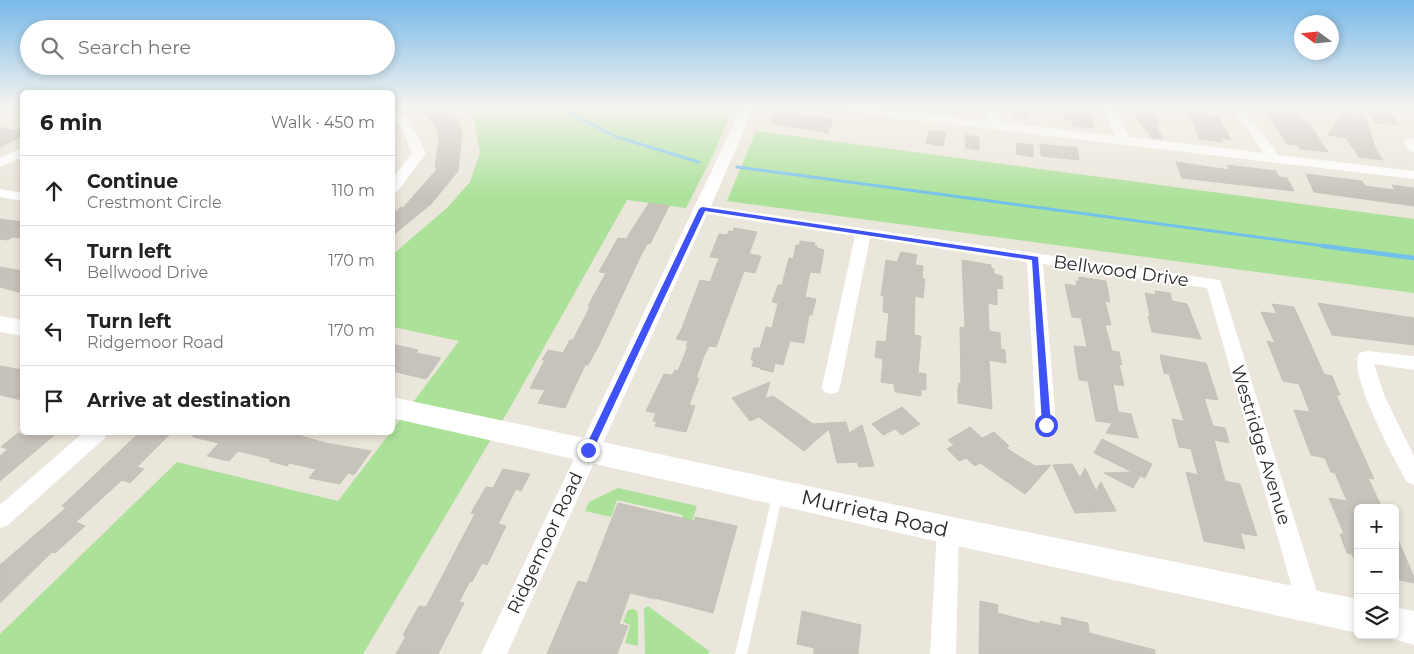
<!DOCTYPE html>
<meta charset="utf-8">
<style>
:root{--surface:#fff;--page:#f6f6f6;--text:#222;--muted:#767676;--line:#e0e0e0}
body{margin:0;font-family:Montserrat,sans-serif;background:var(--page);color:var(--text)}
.controls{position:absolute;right:15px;bottom:15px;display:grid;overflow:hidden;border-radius:8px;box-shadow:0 2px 8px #0003}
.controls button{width:45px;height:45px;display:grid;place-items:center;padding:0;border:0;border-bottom:1px solid var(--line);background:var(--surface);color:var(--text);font:25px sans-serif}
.compass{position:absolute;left:1294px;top:15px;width:45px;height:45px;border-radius:50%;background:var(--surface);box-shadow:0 2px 8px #0003;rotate:285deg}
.stop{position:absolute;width:15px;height:15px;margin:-11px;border:4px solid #3e52f5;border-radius:50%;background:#fff}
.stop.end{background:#3e52f5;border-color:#fff;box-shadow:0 1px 5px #0008}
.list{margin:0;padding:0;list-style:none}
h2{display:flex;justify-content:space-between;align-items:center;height:65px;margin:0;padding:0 20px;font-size:21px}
h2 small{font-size:16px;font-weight:400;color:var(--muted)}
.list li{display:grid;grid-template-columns:32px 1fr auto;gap:15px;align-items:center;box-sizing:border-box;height:70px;padding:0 20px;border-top:1px solid var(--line)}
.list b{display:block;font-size:19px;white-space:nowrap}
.list p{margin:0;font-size:16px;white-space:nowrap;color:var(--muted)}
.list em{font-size:16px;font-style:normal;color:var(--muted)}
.icon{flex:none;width:28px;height:28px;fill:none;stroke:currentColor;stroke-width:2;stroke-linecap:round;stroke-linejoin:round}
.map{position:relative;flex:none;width:1414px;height:654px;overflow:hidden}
.search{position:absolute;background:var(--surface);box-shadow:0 2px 8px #0003;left:20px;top:20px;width:375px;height:55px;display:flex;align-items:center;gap:12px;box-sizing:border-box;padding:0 18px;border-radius:28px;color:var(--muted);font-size:19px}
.panel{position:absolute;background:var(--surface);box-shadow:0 2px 8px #0003;left:20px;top:90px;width:375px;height:345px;border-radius:8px}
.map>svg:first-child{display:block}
</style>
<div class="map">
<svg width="1414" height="654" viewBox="0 0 1414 654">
<rect width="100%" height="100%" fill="#ebe6db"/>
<g fill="#abe199">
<path d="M465 107H697L731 112 715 151 686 208 627 200 511 406 363 654H0V634L177 462 338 501 390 433 392 432 393 429 459 341 393 327 392 255 448 207 470 182 480 152 473 114Z"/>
<path d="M756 131 1414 219V293L727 201Z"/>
<path d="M618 488 697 506 681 554 673 550 683 515 617 500 611 517 585 511 589 502Z"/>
<path d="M648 606 709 651 708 654H645L644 609Z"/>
<path d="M633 609 637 611 638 616V646L625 643 630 625 623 622 628 610Z"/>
</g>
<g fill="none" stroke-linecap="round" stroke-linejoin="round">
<g stroke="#70c1eb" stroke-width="3">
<path d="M557 107 617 137 699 162"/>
<path d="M737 167 1332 247"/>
</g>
<path stroke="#70c1eb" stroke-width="4.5" d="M1323 246 1414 258"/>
</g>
<g fill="#c7c2bb" stroke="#c6c2b5">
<path d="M412 107H439L459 120 462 133 458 171 431 204 392 236V215L401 207 403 208 438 168H435L439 139 435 123Z"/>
<path d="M1012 107H1025L1029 119 1015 118Z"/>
<path d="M1062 107H1082L1084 112 1089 113 1094 128 1073 126 1072 120 1065 119Z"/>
<path d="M1128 107H1150L1161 123H1157L1159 127 1156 126 1163 139 1152 138Z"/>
<path d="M1184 107H1203L1209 116 1219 117 1231 140 1221 138 1223 142 1199 139 1193 121Z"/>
<path d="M1264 107H1294L1311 127 1328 152 1300 149 1297 145 1287 144Z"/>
<path d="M1365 109 1388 112 1400 125 1376 123Z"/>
<path d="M1342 111 1365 117 1376 150 1383 160 1359 157 1346 138 1328 135Z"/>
<path d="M775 112 802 115 833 119 828 133 770 123Z"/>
<path d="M0 127 22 132V136L0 147Z"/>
<path d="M929 131 946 132 943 146 926 143Z"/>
<path d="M965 135 979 137V150L966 148Z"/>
<path d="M1017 143 1033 145V157L1016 154Z"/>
<path d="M1040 144 1077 148 1079 160 1041 156Z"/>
<path d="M1176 162 1230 170 1227 165 1276 171 1279 177 1287 178 1294 191 1182 178Z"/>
<path d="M1306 174 1362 181 1365 186 1395 190 1392 185 1414 188V206L1314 192Z"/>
<path d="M649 203 669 206 650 244 648 243 642 253 599 345 588 365H585L565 408 538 403 545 390 530 388 545 360H542L548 350 563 353 570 340H573L590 307 588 306 606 273 599 272 618 238 626 239Z"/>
<path d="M0 219 22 222V238L13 237 7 240 0 239Z"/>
<path d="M734 228 757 232 749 254 761 256 755 273 744 271 716 347 709 346 704 356 696 378H699L689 405 695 406 686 432 655 426 657 422 653 421 656 413 646 411 664 374 670 375 673 374 675 370 678 371 688 346H686L688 341 676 339 682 328 700 280 710 282 719 258 710 257 719 234 727 235 729 231 733 232Z"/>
<path d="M800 241 815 243 814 246H817V248L824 250 820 273 810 272 805 297 816 299 812 315H809L804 343 790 341 783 365 775 363 773 372 760 369 761 368 752 366 754 361 751 360 754 348H760L766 327 772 328 778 303 772 302 778 285H782L789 258 793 259 796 245H800Z"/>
<path d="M901 252 917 255 915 265 923 266 922 279H925L923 298 915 296 914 335 921 336 918 373 926 374V390L921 389V396L895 392 894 384 881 382 883 359 875 357 877 341 886 342 889 313 883 312 884 296H881L886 260 897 262Z"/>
<path d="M962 260 991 265V268L994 269V274L1002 276 1003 289 997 288V305L989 303 988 306 989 331 1000 333 1001 349 1005 350 1006 363 989 360 992 409 958 403V388L959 383H961L960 327 965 328Z"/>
<path d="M0 267 22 271V293L0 287Z"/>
<path d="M1079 277 1106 281 1110 302 1105 301 1111 325H1105L1112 351 1119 352 1122 365 1119 364 1124 386 1113 384 1118 412 1131 414 1138 438 1106 433 1112 423 1096 421 1088 381 1079 380 1074 346 1087 347 1081 318 1072 317 1065 284 1077 286 1076 281H1079Z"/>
<path d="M1155 291 1170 293 1172 301 1187 304 1201 339 1152 332 1148 316H1150L1145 293 1156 295Z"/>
<path d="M1318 303 1414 318V345L1332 335Z"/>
<path d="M1272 304 1294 307 1324 374 1332 376 1340 395H1336L1374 479 1368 478 1382 508H1358V567L1352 554 1347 553 1340 534H1344L1329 498 1347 501 1335 473 1331 472 1325 458 1311 455 1294 410 1310 412 1299 384 1283 381 1267 341 1275 343 1261 312 1277 314Z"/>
<path d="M392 344 418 350 416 353 441 358 426 379 392 371Z"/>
<path d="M1160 355 1206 363 1218 400 1204 398 1213 426 1225 428 1229 443 1214 440 1225 481 1240 484 1257 536 1240 533 1245 549 1204 541 1186 472 1198 475 1191 449 1179 447 1172 419 1184 421 1169 374 1164 373Z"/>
<path d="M0 366 22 370V400L0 395Z"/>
<path d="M770 382 765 399 773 396 813 424 846 422 849 433 862 425 874 466 859 467 857 462 837 463 829 429 804 451 759 417 750 421 732 398Z"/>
<path d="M902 407 920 424 902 435 895 429 883 435 872 424Z"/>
<path d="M970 427 982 438 994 432 1009 446 1006 448 1035 466 1051 465 1025 494 980 463 975 466 966 458 959 461 947 449 954 445 948 440Z"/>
<path d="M29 432H58L0 481V456L8 449 1 447 18 433 25 436Z"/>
<path d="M140 432H172L137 467 144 469 130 483 122 480 76 522 85 526 55 553 52 552 0 603V565L66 508 62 506Z"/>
<path d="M193 432H288L325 443 371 451 354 475 348 473 340 484 309 478 316 469 289 463 287 466 269 461 271 459 238 451 229 461 207 456 219 443 193 437Z"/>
<path d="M1102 439 1152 464 1145 478 1140 476 1133 488 1104 473 1132 472 1094 453Z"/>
<path d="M1072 464 1080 478 1085 468 1096 491 1101 482 1116 511 1075 513 1053 465Z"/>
<path d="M503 469 530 474 521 491 516 489 498 524 506 526 487 565 482 563 472 582 470 581 459 602 464 603 438 654H396L406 636 403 635 419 606 426 607 475 514 471 513 486 487 493 488Z"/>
<path d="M618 503 694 521 695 517 737 526 713 613 655 598V599L630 593 619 624 628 626 617 654H547L578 581 587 583Z"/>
<path d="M1395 533 1414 577V583L1395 579Z"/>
<path d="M980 601 998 605 997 613 1040 624V621L1062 626 1061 617 1088 623 1089 633 1155 650V654H979Z"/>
<path d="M802 611 861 625 858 654H814V648L797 644Z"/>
</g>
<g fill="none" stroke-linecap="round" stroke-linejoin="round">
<path fill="#fff" fill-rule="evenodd" d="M778 488 782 490 783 493 747 654H735L773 493 774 490Z"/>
<g fill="#fff" fill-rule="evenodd">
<path d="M742 107H754L711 206 1220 280 1321 605 1318 613 1309 616 1300 613 1297 605 1207 288 1043 264 1056 425 1053 430 1046 433 1039 430 1036 425 1027 262 870 238 840 387 838 392 831 394 824 392 822 387 855 236 707 214 507 654H481Z"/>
<path d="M833 107H867L988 121 984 107H996L1001 122 1115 136 1103 107H1115L1129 137 1264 153 1231 107H1243L1278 155 1414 171V179L839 111Z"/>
<path d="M392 109 410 121 426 153 397 192 392 193V179L412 153 401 126 392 119Z"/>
<path d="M1410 138 1414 139V152L1409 151 1403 142Z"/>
<path d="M22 148V157L0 167V158Z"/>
<path d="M0 189 22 193V201L0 197Z"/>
<path d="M1368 351 1414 356V370L1374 364 1385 397 1414 456V485L1407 482C1395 460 1347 373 1359 353Z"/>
<path d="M84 432H108L105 438 8 525 0 528V505Z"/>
<path d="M948 520 956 523 959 530 956 654H930L937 530 940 523Z"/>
</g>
<g fill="#fff" fill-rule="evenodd">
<path d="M0 316 22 320V336L0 332Z"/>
<path d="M392 397 948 516 1358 599V633L948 544 392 418Z"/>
<path d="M1395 607 1414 611V645L1383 636 1395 635Z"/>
</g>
</g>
<linearGradient id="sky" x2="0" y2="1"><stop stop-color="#78b9e9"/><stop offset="0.54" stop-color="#f6f4ef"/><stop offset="1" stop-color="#f6f4ef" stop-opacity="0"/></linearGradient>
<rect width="1414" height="198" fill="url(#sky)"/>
<path fill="#3e52f5" d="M702 207 1038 257 1051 425 1050 427H1043L1042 425 1032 260 705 211 593 450 592 452H585L584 450 699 209Z"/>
<g text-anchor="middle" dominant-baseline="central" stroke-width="4" stroke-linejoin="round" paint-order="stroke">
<g font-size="18" fill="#292929" stroke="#fff">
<text transform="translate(1121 271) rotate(8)">Bellwood Drive</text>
<text transform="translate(1261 445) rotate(73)">Westridge Avenue</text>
<text transform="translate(545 543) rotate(-65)">Ridgemoor Road</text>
</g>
<g font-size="21" fill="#292929" stroke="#fff">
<text transform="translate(875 513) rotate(13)">Murrieta Road</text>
</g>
</g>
</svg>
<div class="controls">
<button>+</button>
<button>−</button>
<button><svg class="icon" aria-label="layers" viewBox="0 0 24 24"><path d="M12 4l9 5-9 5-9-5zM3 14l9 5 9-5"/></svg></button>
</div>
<svg class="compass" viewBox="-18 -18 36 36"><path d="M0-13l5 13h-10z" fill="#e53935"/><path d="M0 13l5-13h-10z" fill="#767676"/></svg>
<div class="stop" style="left:1046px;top:425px"></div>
<div class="stop end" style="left:588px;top:450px"></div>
<div class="search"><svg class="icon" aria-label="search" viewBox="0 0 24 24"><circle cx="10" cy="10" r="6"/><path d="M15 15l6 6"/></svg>Search here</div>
<section class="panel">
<h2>6 min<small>Walk · 450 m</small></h2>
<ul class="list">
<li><svg class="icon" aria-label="ahead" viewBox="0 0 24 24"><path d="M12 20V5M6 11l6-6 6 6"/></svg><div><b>Continue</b><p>Crestmont Circle</p></div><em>110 m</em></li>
<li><svg class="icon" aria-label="left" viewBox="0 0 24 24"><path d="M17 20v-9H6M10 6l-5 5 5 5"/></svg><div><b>Turn left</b><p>Bellwood Drive</p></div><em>170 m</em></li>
<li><svg class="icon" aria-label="left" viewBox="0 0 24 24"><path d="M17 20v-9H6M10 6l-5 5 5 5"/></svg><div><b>Turn left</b><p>Ridgemoor Road</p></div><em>170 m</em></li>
<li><svg class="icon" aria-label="arrive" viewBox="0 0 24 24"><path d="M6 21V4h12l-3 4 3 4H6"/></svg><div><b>Arrive at destination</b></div></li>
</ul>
</section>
</div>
